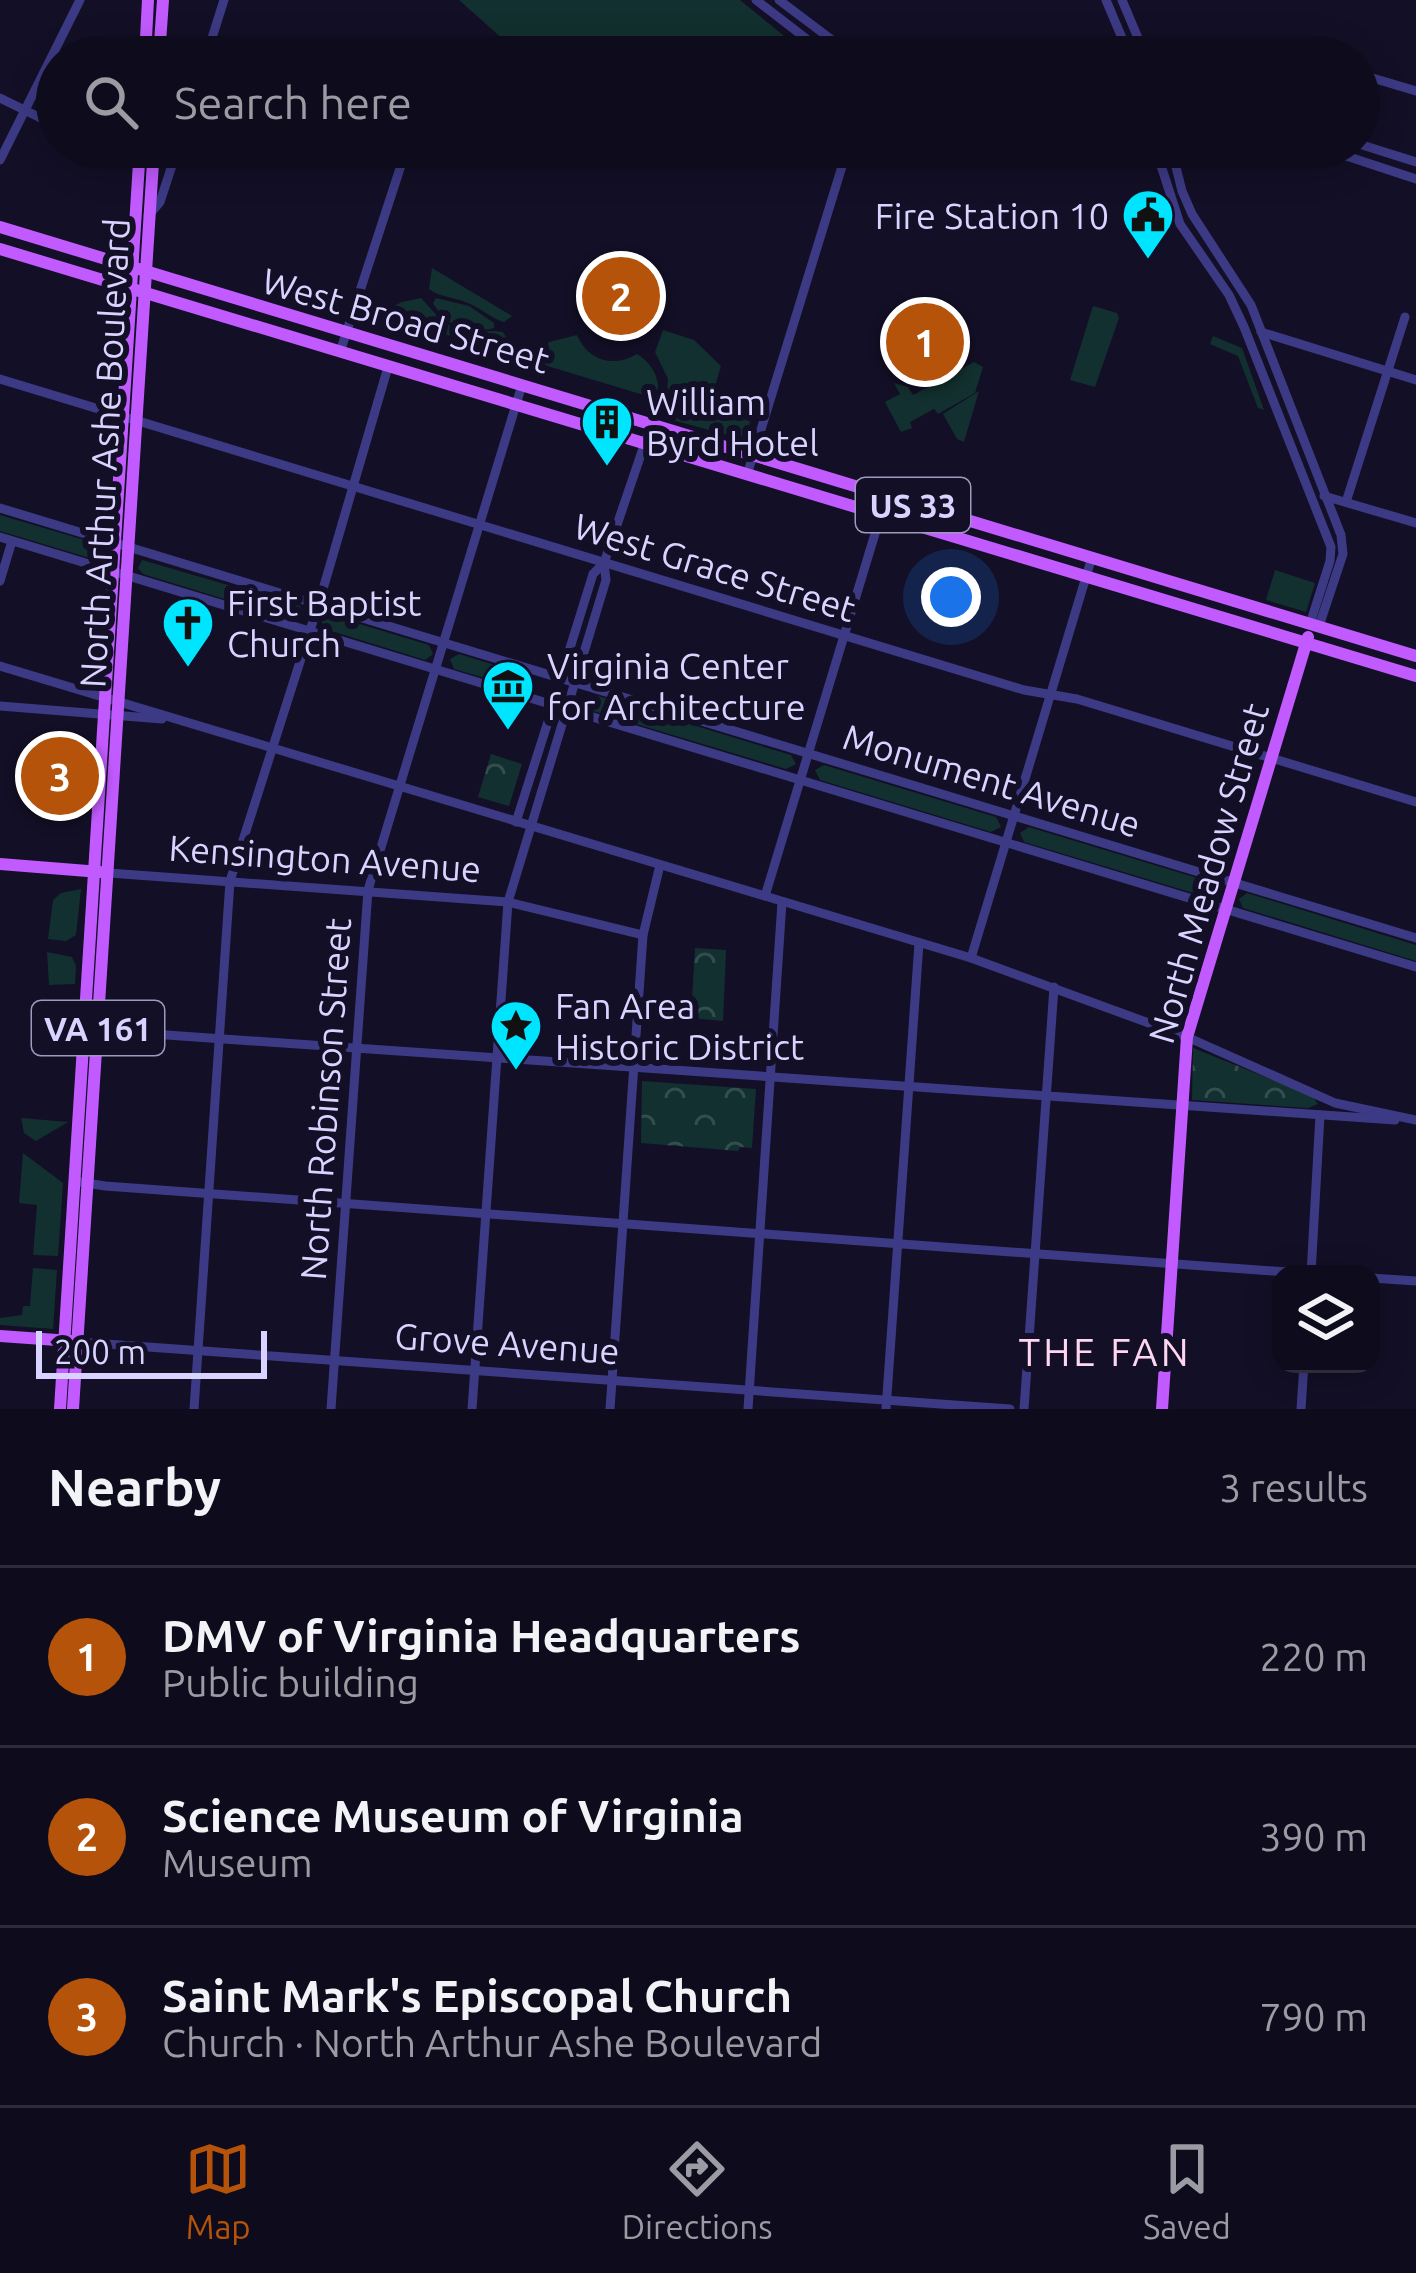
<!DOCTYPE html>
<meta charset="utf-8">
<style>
:root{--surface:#0e0b1c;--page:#1c1929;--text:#f1f3f6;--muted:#9b9ba3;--line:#2e2b3b;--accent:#b45309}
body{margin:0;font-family:Ubuntu,sans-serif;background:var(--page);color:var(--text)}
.controls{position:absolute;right:36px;bottom:36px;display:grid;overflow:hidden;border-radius:24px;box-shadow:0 6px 30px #0003}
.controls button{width:108px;height:108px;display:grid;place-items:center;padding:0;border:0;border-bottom:3px solid var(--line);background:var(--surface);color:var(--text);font:60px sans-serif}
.scale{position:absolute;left:36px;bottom:30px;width:231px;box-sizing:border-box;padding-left:12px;border:6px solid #d9d4ff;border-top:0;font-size:33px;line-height:42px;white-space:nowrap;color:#d9d4ff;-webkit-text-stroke:9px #130f26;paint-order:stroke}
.you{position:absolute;left:951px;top:597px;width:42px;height:42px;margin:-30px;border:9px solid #fff;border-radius:50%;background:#1a73e8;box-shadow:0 0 0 18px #1a73e833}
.badge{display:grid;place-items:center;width:78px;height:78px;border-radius:50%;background:var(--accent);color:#fff;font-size:39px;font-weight:700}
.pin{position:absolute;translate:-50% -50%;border:6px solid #fff;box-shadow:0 3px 12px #0006}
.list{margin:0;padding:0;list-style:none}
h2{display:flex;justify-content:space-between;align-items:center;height:156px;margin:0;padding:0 48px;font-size:51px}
h2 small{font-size:39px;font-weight:400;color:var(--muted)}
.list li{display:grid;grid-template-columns:78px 1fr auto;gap:36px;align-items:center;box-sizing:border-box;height:180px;padding:0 48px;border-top:3px solid var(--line)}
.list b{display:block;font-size:45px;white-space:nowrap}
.list p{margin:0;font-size:39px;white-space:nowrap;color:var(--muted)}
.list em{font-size:39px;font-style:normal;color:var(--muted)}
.icon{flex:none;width:66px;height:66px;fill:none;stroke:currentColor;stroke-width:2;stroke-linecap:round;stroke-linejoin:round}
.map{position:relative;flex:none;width:1416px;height:1409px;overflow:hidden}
.search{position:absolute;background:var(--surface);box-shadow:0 6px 30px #0003;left:36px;right:36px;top:36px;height:132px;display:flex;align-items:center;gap:30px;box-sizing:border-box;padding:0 42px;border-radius:66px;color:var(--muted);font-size:45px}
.sheet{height:696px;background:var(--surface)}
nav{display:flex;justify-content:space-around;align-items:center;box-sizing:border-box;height:168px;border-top:3px solid var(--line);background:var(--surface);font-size:33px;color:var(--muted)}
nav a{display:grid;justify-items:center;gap:6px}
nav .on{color:var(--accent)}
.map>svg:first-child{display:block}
</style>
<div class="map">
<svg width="1416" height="1409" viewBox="0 0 1416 1409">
<defs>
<pattern id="park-crowns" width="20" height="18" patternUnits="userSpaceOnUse" patternTransform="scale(3)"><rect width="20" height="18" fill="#12302f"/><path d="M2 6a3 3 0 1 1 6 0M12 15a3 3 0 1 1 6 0" fill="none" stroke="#344d4e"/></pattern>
</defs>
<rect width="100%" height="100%" fill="#130f26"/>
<g fill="#12302f">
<path d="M459 0H740L810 57H523Z"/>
<path d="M432 268 512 316 504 322C492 319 481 308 468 303 454 297 439 297 429 289Z"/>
<path d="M421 298 441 320 460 331 458 338 378 314 402 302Z"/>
<path d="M436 298 469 306 494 323V328C467 334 447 327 433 303Z"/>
<path d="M1093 306 1117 313 1119 318 1095 387 1070 380Z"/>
<path d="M663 330 694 340 721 366 713 393 736 411 751 416 746 440 665 418 668 379 655 352Z"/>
<path d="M495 331 503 332 514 351 501 352 461 339 463 332Z"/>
<path d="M577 335C588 361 614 368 637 354 654 365 661 380 657 399L534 362 549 342Z"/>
<path d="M1213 336 1242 348 1264 410 1258 408 1238 356 1210 344Z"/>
<path d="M974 362 983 367 975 393 938 414 934 409 910 422 912 428 901 432 885 402 900 394 894 383 908 387 913 395Z"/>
<path d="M979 391 964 442 957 439 943 414Z"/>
<path d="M0 515 98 544 102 553 93 559 0 531Z"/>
<path d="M142 560 300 606 305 615 296 621 143 574 138 568Z"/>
<path d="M1275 570 1315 583 1306 612 1266 600Z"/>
<path d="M330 615 429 645 433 654 425 660 325 629 321 620Z"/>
<path d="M459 654 527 675 532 684 523 689 454 669 450 659Z"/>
<path d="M598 696 791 755 796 764 786 769 593 711 589 702Z"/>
<path d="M824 765 996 817 1001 827 991 832 820 780 815 770Z"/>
<path d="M1029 827 1217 884 1222 894 1213 899 1024 842 1020 833Z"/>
<path d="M81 889 76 935 66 941 48 939 53 900 61 893Z"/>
<path d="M1247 893 1416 945V961L1243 908 1239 899Z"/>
<path d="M47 952 72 957 76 966 75 984 49 985Z"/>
<path d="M21 1118H22L68 1122 36 1141 24 1133Z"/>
<path d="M23 1153 63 1183 58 1256 33 1255 37 1205 19 1203Z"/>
<path d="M33 1268 57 1270 53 1329 0 1325V1318L22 1315 23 1306H30Z"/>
</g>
<g fill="url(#park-crowns)">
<path d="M491 754 522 764 509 806 478 797Z"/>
<path d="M695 948 726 950 723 1021 691 1018Z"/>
<path d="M1193 1048 1312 1096 1318 1104 1308 1108 1192 1100Z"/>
<path d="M642 1081 756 1089 752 1148 740 1147 738 1151 641 1143Z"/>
</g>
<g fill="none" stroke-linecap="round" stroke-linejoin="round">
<g stroke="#3d3a85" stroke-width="9">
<path d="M756 0 830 57"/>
<path d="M779 0 840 46 870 57"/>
<path d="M1106 0 1130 57"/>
<path d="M1122 0 1146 57"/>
<path d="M206 57 224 0"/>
<path d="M1335 57 1338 50"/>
<path d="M1359 74 1416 91"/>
<path d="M0 98 57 126"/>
<path d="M1359 144 1416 162"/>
<path d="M1155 147 1180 224 1229 295 1244 327 1331 547 1330 561 1310 624"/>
<path d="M1171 147 1182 191 1192 214 1251 305 1341 535 1343 554 1319 626"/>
<path d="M1319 147 1416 179"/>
<path d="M0 160 80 0"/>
<path d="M148 216 160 202 178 147"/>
<path d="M1261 332 1416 380"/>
<path d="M340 352 407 147"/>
<path d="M0 379 1024 690 1077 699 1416 802"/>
<path d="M747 475 848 147"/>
<path d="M1324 496 1416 523"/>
<path d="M1346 502 1405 317"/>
<path d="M0 508 1416 938"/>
<path d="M0 537 1416 967"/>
<path d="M0 581 12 541"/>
<path d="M0 666 971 958 1187 1037 1335 1103 1416 1120"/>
<path d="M561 677 593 574 604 563"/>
<path d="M0 706 162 719"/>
<path d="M516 822 553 706"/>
<path d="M109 873 508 902 643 935"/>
<path d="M765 896 881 514"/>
<path d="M971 958 1092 557"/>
<path d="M95 1030 1395 1120"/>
<path d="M74 1181 105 1186 1314 1274"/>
<path d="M1311 1274 1320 1115"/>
<path d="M1371 1278 1416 1281"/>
<path d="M78 1342 1010 1409"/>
<path d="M194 1409 230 881 321 596 388 367"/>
<path d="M331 1409 368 890 522 385"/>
<path d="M472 1409 508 902 606 580 604 563 651 425"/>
<path d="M610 1409 643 935 660 865"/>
<path d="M748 1409 782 902"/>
<path d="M886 1409 919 943"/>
<path d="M1024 1409 1054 987"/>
<path d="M1301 1409 1304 1364"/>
</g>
<g stroke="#c25bff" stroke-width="12">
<path d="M145 57 148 0"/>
<path d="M159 57 163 0"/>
<path d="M0 227 1416 656"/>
<path d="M0 249 1416 676"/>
<path d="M0 864 100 872"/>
<path d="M0 1336 71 1341"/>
<path d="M60 1409 140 147"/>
<path d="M73 1409 154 147"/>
<path d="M1162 1409 1187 1037 1308 637"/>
</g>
</g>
<defs>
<g id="civic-pin" transform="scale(2.7)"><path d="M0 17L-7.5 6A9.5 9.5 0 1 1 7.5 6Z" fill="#00e5ff" stroke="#130f26"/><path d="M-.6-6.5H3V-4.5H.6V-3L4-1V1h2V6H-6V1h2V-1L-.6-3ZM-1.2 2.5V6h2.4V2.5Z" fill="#111"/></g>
<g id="building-pin" transform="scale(2.7)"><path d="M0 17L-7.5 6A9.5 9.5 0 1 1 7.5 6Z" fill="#00e5ff" stroke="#130f26"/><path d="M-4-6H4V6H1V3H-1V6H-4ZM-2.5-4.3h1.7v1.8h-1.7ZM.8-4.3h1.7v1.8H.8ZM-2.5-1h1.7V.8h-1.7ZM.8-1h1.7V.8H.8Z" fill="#111"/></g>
<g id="church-pin" transform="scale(2.7)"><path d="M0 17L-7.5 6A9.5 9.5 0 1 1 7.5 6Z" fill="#00e5ff" stroke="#130f26"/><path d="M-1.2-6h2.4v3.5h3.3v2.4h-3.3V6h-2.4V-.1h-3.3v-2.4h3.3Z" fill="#111"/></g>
<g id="museum-pin" transform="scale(2.7)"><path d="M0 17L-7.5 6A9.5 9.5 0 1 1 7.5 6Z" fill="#00e5ff" stroke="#130f26"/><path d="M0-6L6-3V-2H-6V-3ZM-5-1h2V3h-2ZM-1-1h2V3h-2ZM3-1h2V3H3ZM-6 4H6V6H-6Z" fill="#111"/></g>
<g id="sight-pin" transform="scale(2.7)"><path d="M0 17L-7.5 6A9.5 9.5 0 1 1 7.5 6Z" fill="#00e5ff" stroke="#130f26"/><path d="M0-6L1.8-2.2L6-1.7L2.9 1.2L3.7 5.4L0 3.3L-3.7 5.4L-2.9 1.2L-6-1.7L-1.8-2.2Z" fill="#111"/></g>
</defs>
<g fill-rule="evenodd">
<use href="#civic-pin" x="1148" y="215"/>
<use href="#building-pin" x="607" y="422"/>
<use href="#church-pin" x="188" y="623"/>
<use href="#museum-pin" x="508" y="686"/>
<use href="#sight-pin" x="516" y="1026"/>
</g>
<g text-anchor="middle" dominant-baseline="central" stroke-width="12" stroke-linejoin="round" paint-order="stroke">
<g fill="#130f26" stroke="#9e99be" stroke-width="3">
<rect x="856" y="478" width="114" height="54" rx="9"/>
<rect x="32" y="1001" width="132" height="54" rx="9"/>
</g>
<g font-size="33" font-weight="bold" fill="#d9d4ff">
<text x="913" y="505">US 33</text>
<text x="98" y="1028">VA 161</text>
</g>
<g font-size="36" fill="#d9d4ff" stroke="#130f26" text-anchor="start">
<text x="1109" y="215" text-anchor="end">Fire Station 10</text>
<text x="646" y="401">William<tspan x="646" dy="41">Byrd Hotel</tspan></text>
<text x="227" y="602">First Baptist<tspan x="227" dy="41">Church</tspan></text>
<text x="547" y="665">Virginia Center<tspan x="547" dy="41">for Architecture</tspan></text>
<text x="555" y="1005">Fan Area<tspan x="555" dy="41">Historic District</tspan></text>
</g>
<g font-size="36" fill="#d9d4ff" stroke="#130f26">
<text transform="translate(406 320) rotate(16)">West Broad Street</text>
<text transform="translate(104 453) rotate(-87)">North Arthur Ashe Boulevard</text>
<text transform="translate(715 567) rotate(17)">West Grace Street</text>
<text transform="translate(992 780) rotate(17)">Monument Avenue</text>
<text transform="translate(325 858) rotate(4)">Kensington Avenue</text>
<text transform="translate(1208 873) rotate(-74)">North Meadow Street</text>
<text transform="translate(325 1099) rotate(-86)">North Robinson Street</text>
<text transform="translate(507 1343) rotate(4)">Grove Avenue</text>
</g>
<g font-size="39" letter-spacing="3" fill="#ffd6f0" stroke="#130f26">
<text x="1105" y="1351">THE FAN</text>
</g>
</g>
</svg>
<div class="controls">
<button><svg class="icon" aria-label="layers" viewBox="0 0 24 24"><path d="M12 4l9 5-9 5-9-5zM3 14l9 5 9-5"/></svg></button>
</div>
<div class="scale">200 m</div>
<div class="you"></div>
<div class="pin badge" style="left:925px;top:342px">1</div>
<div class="pin badge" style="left:621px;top:296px">2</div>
<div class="pin badge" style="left:60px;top:776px">3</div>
<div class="search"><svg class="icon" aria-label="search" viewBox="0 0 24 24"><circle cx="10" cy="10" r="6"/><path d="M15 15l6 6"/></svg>Search here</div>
</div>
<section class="sheet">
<h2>Nearby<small>3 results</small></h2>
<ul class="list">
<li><span class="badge">1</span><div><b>DMV of Virginia Headquarters</b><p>Public building</p></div><em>220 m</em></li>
<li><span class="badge">2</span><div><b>Science Museum of Virginia</b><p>Museum</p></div><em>390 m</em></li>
<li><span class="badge">3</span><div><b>Saint Mark's Episcopal Church</b><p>Church · North Arthur Ashe Boulevard</p></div><em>790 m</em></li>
</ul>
</section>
<nav>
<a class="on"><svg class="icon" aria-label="map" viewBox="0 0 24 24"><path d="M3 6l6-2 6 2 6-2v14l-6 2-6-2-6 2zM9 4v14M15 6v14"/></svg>Map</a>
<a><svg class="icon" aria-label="directions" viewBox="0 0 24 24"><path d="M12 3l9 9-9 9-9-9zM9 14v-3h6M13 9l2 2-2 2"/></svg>Directions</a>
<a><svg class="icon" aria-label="saved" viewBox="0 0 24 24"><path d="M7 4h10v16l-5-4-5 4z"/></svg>Saved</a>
</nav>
